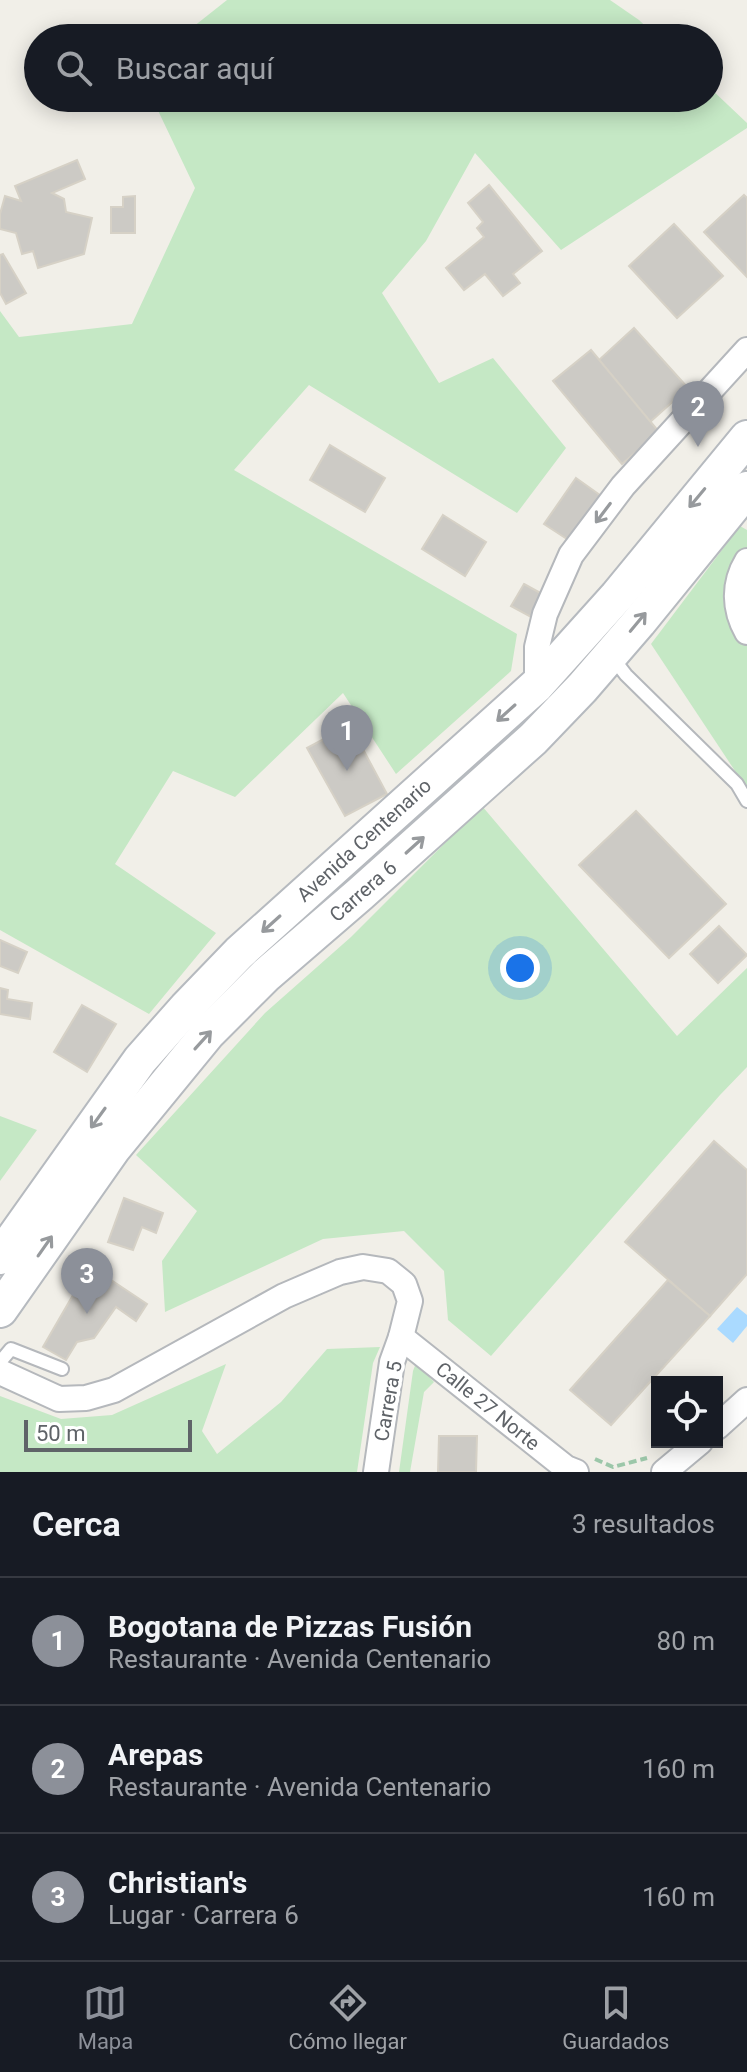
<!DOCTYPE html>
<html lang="es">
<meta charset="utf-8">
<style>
:root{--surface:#171b24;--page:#20242c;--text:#f1f3f6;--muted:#9ea1a6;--line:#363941;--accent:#8c9099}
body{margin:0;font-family:Roboto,sans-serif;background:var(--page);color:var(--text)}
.controls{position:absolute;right:24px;bottom:24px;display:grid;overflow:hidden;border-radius:0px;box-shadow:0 4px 20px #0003}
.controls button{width:72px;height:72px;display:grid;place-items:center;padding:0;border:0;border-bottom:2px solid var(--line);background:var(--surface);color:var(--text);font:40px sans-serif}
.scale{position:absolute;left:24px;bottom:20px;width:168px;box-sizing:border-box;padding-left:8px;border:4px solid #5f6368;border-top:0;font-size:22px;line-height:28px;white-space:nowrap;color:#5f6368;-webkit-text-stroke:6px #fff;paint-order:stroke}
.you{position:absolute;left:520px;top:968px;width:28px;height:28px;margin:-20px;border:6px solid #fff;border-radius:50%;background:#1a73e8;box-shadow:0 0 0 12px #1a73e833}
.badge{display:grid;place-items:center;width:52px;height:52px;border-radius:50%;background:var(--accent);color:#fff;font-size:26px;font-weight:700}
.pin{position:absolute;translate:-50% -66px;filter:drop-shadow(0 2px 4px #0008)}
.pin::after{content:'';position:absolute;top:42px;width:28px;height:24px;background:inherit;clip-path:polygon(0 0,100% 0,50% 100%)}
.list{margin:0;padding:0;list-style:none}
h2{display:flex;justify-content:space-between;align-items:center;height:104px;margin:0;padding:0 32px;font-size:34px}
h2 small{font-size:26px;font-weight:400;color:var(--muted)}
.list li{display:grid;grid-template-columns:52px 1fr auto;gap:24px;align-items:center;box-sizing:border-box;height:128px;padding:0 32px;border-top:2px solid var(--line)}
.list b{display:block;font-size:30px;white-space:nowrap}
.list p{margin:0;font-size:26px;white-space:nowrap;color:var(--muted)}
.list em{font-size:26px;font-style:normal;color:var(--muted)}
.icon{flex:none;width:44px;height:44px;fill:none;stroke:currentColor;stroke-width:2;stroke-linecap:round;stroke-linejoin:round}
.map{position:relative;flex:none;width:747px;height:1472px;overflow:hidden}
.search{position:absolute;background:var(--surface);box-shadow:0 4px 20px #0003;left:24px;right:24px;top:24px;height:88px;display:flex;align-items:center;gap:20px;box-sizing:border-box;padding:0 28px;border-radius:44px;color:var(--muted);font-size:30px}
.sheet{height:488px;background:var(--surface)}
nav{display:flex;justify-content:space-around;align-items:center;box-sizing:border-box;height:112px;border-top:2px solid var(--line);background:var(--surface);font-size:22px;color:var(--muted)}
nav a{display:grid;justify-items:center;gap:4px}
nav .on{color:var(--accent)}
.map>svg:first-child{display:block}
</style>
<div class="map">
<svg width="747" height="1472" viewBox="0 0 747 1472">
<rect width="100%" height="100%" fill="#f1efe8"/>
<g fill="#c5e8c5">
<path d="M227 0H610L639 20 658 38H179Z"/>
<path d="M709 87 747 123V128L561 250 475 153 426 241 382 293 439 383 493 358 566 448 517 513 309 385 234 470 517 634 511 671 396 774 343 693 235 797 173 771 115 864 216 933 149 1014 0 930V311L19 337 132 324 195 188 152 98H709Z"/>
<path d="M740 526 747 530V789L651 644Z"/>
<path d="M482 806 677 1036 747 968V1067L720 1095 491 1356 448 1320 444 1271 404 1231 323 1239 165 1312 162 1261 197 1211 136 1155 265 1013 351 937Z"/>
<path d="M0 1116 37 1130 0 1181Z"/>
<path d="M380 1347 373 1363 357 1472H0V1396L61 1419 112 1415 226 1364 202 1431 217 1454 281 1402 327 1349Z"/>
<path d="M416 1363 434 1382 424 1392 410 1472H399L413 1371Z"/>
</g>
<path fill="#aadaff" d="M737 1307 747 1315V1326L733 1343 717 1329Z"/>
<g fill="#cccac5" stroke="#d6d1c6" stroke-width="2">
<path d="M77 160 85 179 52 193 64 199 66 212 92 218 84 254 38 268 33 251 22 254 16 233 0 229V214L5 196 21 201 15 186Z"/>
<path d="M489 185 542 251 513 274 520 283 503 296 485 274 464 290 446 268 484 237 477 228 483 222 468 203Z"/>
<path d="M744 195 747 198V277L704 232Z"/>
<path d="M135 196V233H111V207H123V197Z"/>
<path d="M674 224 723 276 677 318 629 266Z"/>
<path d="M3 254 26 293 6 304 0 293V255Z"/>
<path d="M634 328 688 388 650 422 599 360Z"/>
<path d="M591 350 659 432 622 464 553 381Z"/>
<path d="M330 445 385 478 365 512 310 480Z"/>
<path d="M576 478 604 498 573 543 544 524Z"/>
<path d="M443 515 486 542 465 576 422 549Z"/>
<path d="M524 584 544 595 531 617 511 606Z"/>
<path d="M350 725 387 794 345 816 307 748Z"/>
<path d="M636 811 726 904 669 958 579 865Z"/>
<path d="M719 926 747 955 718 983 690 954Z"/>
<path d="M0 940 27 952 18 973 0 966Z"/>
<path d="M0 988 8 990 7 999 32 1003 30 1019 0 1014Z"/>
<path d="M82 1005 116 1024 87 1072 54 1052Z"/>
<path d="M714 1141 747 1170V1274L710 1316 625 1242Z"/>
<path d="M124 1198 163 1213 156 1233 142 1227 133 1250 108 1242Z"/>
<path d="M84 1276H105L147 1304 136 1321 116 1307 94 1338 77 1342 66 1360 43 1347Z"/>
<path d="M668 1280 710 1316 611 1425 570 1390Z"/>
<path d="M439 1436H477L476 1472H438Z"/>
</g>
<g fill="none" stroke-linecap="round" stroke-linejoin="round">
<g stroke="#b5b8bc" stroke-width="16">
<g id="service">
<path d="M612 657 626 675 737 784 747 801"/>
<path d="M0 1362 11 1349 62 1369"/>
</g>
</g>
<g stroke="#b5b8bc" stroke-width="28">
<g id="minor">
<path d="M747 561C733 584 734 609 747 632"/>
<path d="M537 685V647L545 614 571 555 623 486 747 350"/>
<path d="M401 1337 566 1468 576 1472"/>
<path d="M0 1372 59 1399 86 1398 114 1390 284 1296 340 1272 363 1267 388 1271 404 1284 410 1301 401 1337 392 1362 376 1472"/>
<path d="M717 1427 747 1400"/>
<path d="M664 1472 700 1442"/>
</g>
</g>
<g stroke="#b6babf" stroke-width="38">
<g id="secondary">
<path d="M0 1257 140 1060 186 1008 239 953 537 685 617 596 747 438"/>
<path d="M0 1310 113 1149 208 1033 266 975 360 894 533 739 582 688 639 622 747 489"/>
</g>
</g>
<path stroke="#9cc7a9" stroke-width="4" stroke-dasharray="8 4" stroke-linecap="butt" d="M595 1459 613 1467 647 1458"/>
<use href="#service" stroke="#fff" stroke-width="12"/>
<use href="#minor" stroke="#fff" stroke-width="24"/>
<use href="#secondary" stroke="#fff" stroke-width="34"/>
</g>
<defs><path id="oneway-shaft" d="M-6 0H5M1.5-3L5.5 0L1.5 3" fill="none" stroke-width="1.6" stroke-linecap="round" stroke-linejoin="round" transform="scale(2)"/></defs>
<g stroke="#979a9d">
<use href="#oneway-shaft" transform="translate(697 498) rotate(130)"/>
<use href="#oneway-shaft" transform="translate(603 513) rotate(127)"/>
<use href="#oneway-shaft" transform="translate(638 622) rotate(-50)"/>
<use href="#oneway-shaft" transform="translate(506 713) rotate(138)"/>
<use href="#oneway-shaft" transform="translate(415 845) rotate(-42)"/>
<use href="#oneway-shaft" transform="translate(271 924) rotate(138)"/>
<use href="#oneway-shaft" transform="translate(203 1040) rotate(-48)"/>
<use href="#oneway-shaft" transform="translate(98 1118) rotate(126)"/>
<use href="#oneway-shaft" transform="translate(45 1246) rotate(-55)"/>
</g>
<g text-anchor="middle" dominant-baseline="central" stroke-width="7" stroke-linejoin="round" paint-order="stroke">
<g font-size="20" fill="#5f6368" stroke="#fff">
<text transform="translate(364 840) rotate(-42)">Avenida Centenario</text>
<text transform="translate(363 891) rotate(-41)">Carrera 6</text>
<text transform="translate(388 1401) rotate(-80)">Carrera 5</text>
<text transform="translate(488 1406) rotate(39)">Calle 27 Norte</text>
</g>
</g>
</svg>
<div class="controls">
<button><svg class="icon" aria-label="locate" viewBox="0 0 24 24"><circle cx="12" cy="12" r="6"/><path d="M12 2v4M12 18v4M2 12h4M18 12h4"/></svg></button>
</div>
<div class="scale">50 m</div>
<div class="you"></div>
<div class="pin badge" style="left:347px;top:771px">1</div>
<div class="pin badge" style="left:698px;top:447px">2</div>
<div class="pin badge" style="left:87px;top:1314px">3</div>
<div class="search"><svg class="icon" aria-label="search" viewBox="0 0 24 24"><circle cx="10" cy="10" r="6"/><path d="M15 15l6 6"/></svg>Buscar aquí</div>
</div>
<section class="sheet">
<h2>Cerca<small>3 resultados</small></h2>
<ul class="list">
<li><span class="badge">1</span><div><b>Bogotana de Pizzas Fusión</b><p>Restaurante · Avenida Centenario</p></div><em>80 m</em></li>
<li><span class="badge">2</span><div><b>Arepas</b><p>Restaurante · Avenida Centenario</p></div><em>160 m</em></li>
<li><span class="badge">3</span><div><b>Christian's</b><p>Lugar · Carrera 6</p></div><em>160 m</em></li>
</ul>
</section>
<nav>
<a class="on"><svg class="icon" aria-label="map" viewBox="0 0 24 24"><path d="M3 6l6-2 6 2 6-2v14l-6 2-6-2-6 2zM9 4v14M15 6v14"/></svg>Mapa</a>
<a><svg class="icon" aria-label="directions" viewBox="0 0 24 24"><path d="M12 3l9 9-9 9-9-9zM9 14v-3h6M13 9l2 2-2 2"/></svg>Cómo llegar</a>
<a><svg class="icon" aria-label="saved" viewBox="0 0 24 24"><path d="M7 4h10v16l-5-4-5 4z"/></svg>Guardados</a>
</nav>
